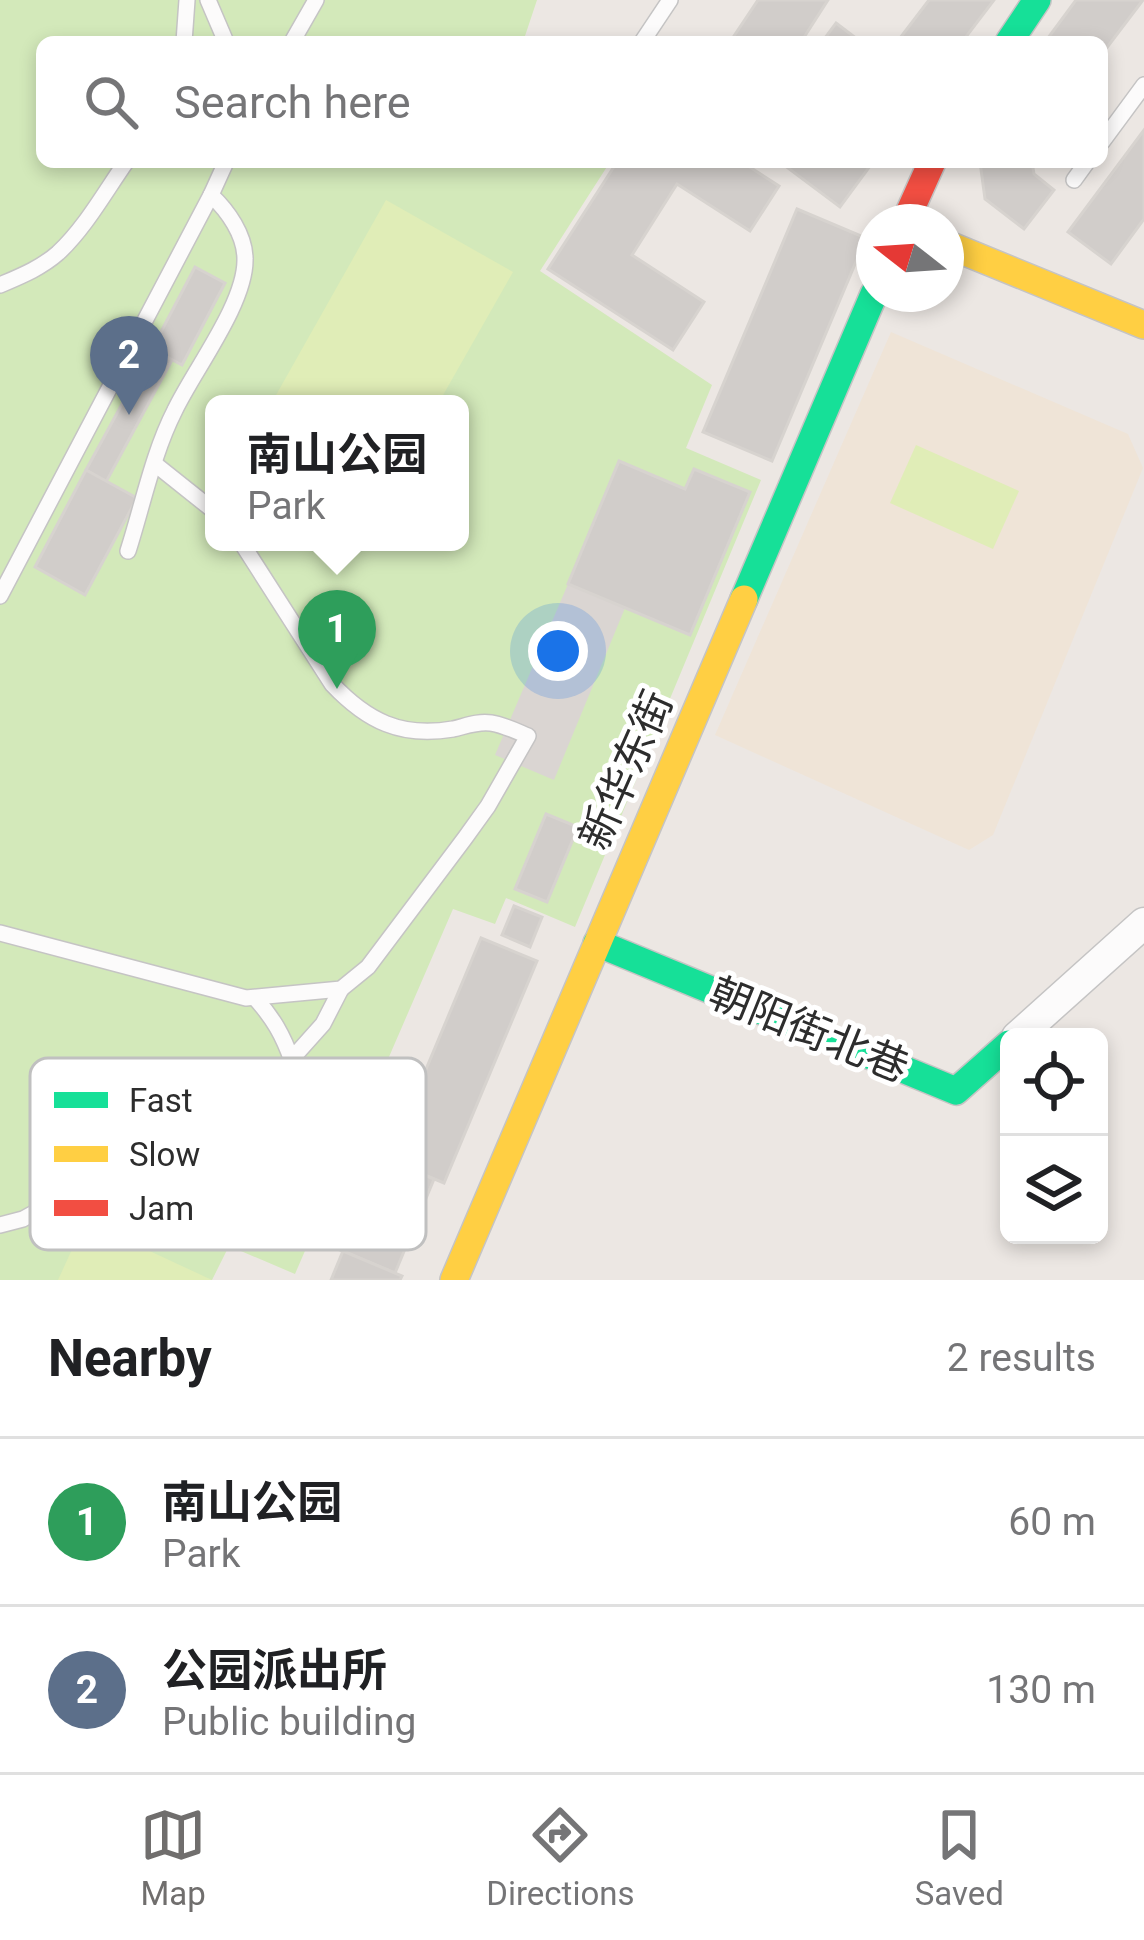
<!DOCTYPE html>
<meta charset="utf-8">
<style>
:root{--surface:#fff;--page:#f2f2f2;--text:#202124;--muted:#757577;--line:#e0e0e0;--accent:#706e6d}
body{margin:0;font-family:Roboto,"Noto Sans SC",sans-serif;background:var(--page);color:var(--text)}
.controls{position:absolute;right:36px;bottom:36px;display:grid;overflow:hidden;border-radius:18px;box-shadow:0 6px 18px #0003}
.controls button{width:108px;height:108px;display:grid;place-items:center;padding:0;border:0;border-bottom:3px solid var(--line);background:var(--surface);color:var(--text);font:60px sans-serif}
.compass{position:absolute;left:856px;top:204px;width:108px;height:108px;border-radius:50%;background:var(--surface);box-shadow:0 6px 18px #0003;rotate:287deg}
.you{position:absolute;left:558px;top:651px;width:42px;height:42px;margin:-30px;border:9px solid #fff;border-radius:50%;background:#1a73e8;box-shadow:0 0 0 18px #1a73e833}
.badge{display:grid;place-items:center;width:78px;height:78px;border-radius:50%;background:var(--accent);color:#fff;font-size:39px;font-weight:700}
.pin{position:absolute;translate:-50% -99px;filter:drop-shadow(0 3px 6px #0008)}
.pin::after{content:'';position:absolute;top:63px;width:42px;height:36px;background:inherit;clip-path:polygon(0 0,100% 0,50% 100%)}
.popup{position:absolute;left:205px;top:395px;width:264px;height:156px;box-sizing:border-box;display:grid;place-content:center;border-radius:18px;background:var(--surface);filter:drop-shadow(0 3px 9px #0005);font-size:39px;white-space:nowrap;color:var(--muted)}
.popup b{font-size:45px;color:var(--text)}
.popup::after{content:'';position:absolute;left:50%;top:100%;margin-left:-24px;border:24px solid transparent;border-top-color:var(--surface)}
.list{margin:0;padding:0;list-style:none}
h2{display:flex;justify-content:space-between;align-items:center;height:156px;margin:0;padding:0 48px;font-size:51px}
h2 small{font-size:39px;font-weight:400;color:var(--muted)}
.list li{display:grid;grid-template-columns:78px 1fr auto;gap:36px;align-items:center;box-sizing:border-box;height:168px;padding:0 48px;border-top:3px solid var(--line)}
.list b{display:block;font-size:45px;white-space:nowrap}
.list p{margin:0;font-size:39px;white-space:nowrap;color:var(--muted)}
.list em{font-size:39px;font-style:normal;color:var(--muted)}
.icon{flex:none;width:66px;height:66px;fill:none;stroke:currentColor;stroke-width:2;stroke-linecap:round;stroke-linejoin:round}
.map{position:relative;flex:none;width:1144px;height:1280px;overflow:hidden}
.search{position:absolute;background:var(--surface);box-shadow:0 6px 18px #0003;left:36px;right:36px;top:36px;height:132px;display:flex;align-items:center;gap:30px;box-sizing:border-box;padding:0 42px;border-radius:18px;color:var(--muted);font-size:45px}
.sheet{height:492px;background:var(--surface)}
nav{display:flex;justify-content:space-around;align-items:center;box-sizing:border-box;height:168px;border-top:3px solid var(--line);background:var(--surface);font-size:33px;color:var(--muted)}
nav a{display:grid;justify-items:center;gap:6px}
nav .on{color:var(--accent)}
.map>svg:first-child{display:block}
</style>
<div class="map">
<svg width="1144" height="1280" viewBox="0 0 1144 1280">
<rect width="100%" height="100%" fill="#ece7e3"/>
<path fill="#efe4d7" d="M891 332 1128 434 1143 468 993 835 969 850 715 735Z"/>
<path fill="#d3e9ba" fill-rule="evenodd" d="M0 0H537L523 42H42V162H610L540 271 712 385 686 448 761 480 575 927 506 898 495 924 453 909 295 1274 229 1246 212 1280H0ZM214 404H460V542H214Z"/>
<g fill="#e0edb7">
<path d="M386 200 513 272 438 404H271Z"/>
<path d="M916 445 1019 491 993 549 890 503Z"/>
<path d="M85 1221 212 1280H58Z"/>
</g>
<path fill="#dad5d2" d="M568 584 625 608 554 780 495 755Z"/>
<g fill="#d1cdca" stroke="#d7d3cf" stroke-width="3">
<path d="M828 0 801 42H730L758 0Z"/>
<path d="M929 0H994L962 42H897Z"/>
<path d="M1076 0H1143L1102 54V42H1045Z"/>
<path d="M836 23 861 42H822Z"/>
<path d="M1144 130V219L1111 264 1068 232Z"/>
<path d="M617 162H742L779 186 750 231 677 184 632 255 704 302 673 350 548 269Z"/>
<path d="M780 162H873L840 207Z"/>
<path d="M980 162H1032L1034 174 1054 190 1024 229 985 199Z"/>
<path d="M797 209 866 238 772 461 703 432Z"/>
<path d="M195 267 225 283 182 365 152 349Z"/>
<path d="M152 349 172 360 106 482 86 470Z"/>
<path d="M619 461 685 489 694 469 750 492 690 635 568 584Z"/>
<path d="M86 470 137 498 85 595 35 567Z"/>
<path d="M546 814 578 827 547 902 515 889Z"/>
<path d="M514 906 542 917 530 947 502 935Z"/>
<path d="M481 938 537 961 444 1183 388 1160Z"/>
<path d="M369 1152 434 1179 395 1273 330 1246Z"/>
<path d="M343 1251 402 1276 400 1280H331Z"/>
</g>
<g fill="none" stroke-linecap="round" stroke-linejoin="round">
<g stroke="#c5c4c4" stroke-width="18">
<g id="lane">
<path d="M208 0 226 42"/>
<path d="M184 42 187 0"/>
<path d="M292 42 316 0"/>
<path d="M642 42 670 0"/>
<path d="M1102 142 1144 85"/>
<path d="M1074 180 1087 162"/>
<path d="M0 285C21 276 41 268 58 253 85 228 105 192 126 162"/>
<path d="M155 464 214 511"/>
<path d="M128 551C143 504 153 453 175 410 194 370 246 303 245 259 245 235 228 211 211 195"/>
<path d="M0 596 211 195 226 162"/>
<path d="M0 933 246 998 341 989 368 967 465 838 488 806 528 736C516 731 504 725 491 723 478 721 466 726 453 729 401 738 367 721 332 684L241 542"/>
<path d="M255 998C273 1018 283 1035 292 1061"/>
<path d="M0 1225 23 1219 272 1081 323 1024 341 989"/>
</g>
</g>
<g stroke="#c5c4c4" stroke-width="33">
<path id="street" d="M1017 1037 1144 923"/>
</g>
<g stroke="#c5c4c4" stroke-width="30">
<g id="fast">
<path d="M1009 42 1037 0"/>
<path d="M744 599 874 294"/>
<path d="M597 943 956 1091 1009 1044"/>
</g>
</g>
<g stroke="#c5c4c4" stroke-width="30">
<g id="slow">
<path d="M946 244 1144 325"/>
<path d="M454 1280 744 599"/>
</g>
</g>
<g stroke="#c5c4c4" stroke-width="30">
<path id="jam" d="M905 222 932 162"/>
</g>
<use href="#lane" stroke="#fcfbfb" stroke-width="15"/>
<use href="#street" stroke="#fcfbfb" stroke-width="30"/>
<use href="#fast" stroke="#16e098" stroke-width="27"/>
<use href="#slow" stroke="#ffcf43" stroke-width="27"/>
<use href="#jam" stroke="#f24e42" stroke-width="27"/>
</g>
<g text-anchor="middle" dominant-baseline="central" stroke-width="10" stroke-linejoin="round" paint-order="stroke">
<g font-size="42" fill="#2d2d2d" stroke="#fff">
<text transform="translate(626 770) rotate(-66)">新华东街</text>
<text transform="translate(809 1030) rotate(22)">朝阳街北巷</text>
</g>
</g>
<rect x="30" y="1058" width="396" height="192" rx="18" fill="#fff" stroke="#c0c0c0" stroke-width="3"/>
<rect x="54" y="1092" width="54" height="16" fill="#16e098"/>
<rect x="54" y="1146" width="54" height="16" fill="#ffcf43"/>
<rect x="54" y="1200" width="54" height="16" fill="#f24e42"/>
<g font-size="33" fill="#2d2d2d">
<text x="129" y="1112">Fast</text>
<text x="129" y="1166">Slow</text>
<text x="129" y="1220">Jam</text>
</g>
</svg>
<div class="controls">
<button><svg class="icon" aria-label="locate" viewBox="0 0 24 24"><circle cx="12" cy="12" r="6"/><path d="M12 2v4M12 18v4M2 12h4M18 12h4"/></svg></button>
<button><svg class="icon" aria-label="layers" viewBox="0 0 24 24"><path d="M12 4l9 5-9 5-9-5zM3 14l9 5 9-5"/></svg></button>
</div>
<svg class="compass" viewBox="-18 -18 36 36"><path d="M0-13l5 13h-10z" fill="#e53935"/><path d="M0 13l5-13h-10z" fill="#757577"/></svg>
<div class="you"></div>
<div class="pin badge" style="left:337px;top:689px;background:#2e9e5b">1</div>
<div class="popup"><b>南山公园</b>Park</div>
<div class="pin badge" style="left:129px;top:415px;background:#5c6f8a">2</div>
<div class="search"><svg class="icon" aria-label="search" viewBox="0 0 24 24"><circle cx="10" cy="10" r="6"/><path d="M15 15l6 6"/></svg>Search here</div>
</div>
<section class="sheet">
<h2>Nearby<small>2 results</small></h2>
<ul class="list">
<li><span class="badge" style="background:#2e9e5b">1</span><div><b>南山公园</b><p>Park</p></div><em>60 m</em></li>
<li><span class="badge" style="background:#5c6f8a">2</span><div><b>公园派出所</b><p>Public building</p></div><em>130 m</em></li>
</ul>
</section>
<nav>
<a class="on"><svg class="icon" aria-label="map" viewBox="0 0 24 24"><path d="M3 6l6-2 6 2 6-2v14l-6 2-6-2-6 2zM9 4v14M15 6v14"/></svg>Map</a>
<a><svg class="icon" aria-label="directions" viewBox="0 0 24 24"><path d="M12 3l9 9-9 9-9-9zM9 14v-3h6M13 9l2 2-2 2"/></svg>Directions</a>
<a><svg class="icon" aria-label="saved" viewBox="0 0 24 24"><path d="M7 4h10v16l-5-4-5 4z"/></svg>Saved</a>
</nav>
